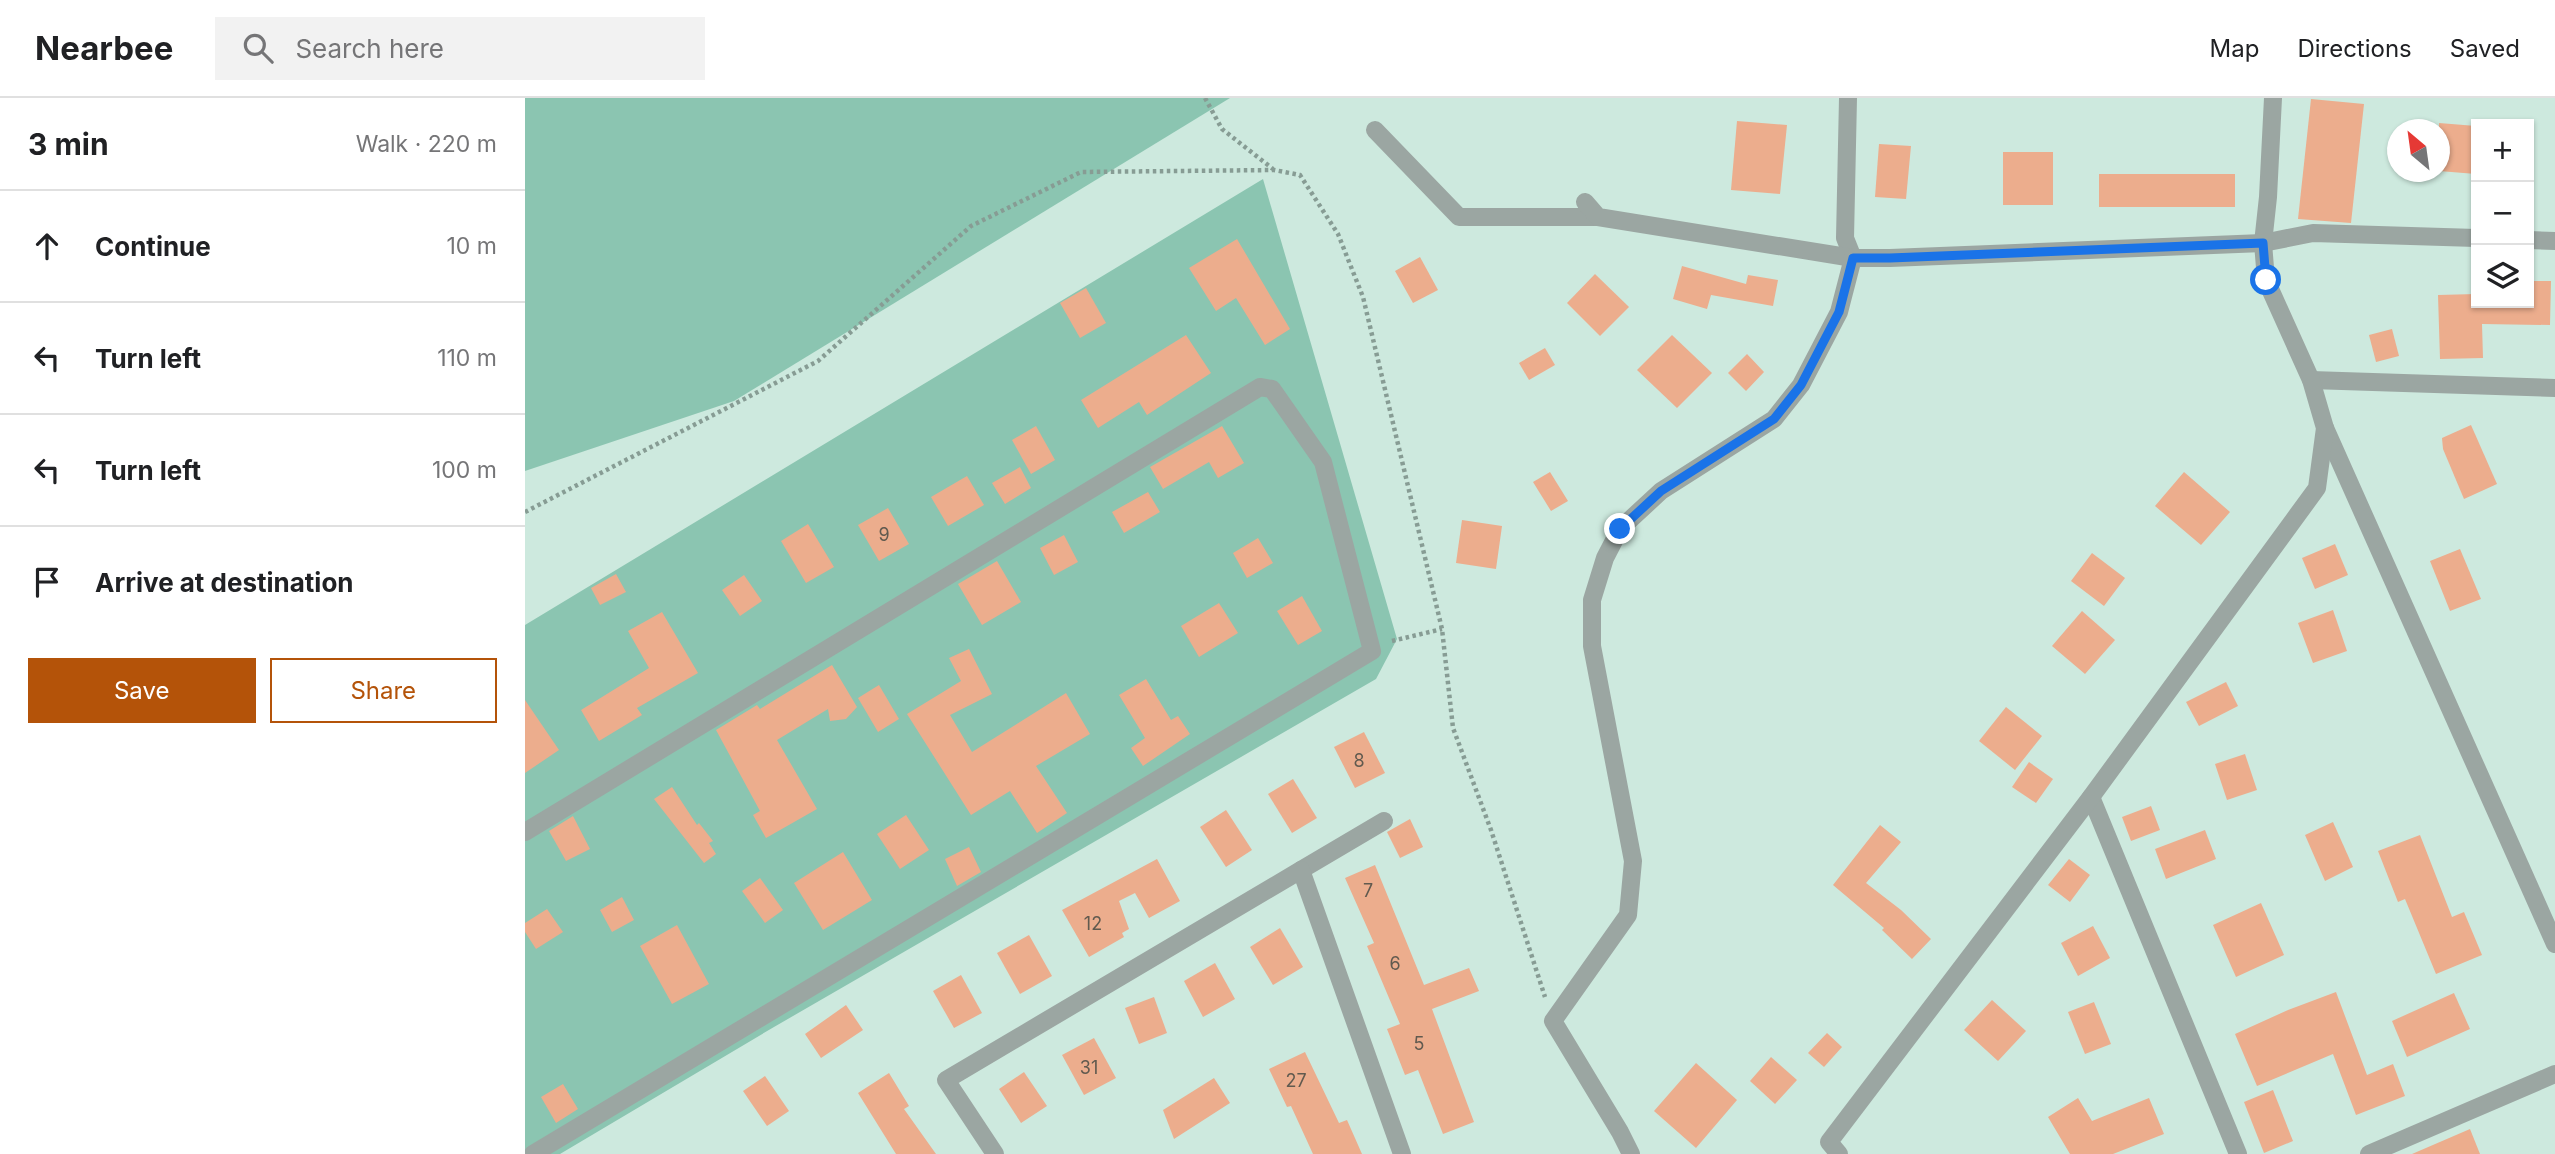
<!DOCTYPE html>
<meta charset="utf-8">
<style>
:root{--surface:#fff;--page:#f2f2f2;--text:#202124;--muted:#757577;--line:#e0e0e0;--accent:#b45309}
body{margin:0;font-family:Inter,sans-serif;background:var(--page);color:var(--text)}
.controls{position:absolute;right:21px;top:21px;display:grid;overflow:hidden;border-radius:0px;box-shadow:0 2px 5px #0004}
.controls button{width:63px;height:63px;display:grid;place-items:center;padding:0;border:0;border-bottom:2px solid var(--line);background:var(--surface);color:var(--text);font:35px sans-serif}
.compass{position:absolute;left:1862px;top:21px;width:63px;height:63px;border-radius:50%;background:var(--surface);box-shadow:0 2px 5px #0004;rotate:331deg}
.stop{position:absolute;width:21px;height:21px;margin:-16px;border:5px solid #1a73e8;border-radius:50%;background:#fff}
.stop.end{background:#1a73e8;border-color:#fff;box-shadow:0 2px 7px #0008}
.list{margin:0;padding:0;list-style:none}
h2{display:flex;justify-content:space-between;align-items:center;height:91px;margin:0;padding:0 28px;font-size:30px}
h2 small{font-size:23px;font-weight:400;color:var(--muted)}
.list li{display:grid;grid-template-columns:46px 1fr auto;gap:21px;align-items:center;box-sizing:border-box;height:112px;padding:0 28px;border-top:2px solid var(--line)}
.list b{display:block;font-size:26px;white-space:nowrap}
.list em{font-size:23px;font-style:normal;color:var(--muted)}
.actions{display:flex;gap:14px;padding:21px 28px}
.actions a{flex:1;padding:16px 0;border:2px solid var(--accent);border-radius:0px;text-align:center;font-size:24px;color:var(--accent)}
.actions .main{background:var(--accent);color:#fff}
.icon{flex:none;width:38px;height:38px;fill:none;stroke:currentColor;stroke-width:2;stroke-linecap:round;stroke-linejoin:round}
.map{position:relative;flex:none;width:2030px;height:1056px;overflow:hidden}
header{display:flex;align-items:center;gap:42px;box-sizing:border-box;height:98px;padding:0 35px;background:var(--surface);border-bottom:2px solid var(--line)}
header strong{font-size:33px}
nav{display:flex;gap:38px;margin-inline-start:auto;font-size:24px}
.search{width:490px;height:63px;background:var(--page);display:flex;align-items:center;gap:18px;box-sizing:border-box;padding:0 24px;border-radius:0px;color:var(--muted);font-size:26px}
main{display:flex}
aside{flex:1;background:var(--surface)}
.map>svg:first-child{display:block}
</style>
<header>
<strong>Nearbee</strong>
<div class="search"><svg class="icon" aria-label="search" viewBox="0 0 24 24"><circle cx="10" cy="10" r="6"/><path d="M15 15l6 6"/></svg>Search here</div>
<nav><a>Map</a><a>Directions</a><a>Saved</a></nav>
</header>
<main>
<aside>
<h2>3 min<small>Walk · 220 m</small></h2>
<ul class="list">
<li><svg class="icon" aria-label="ahead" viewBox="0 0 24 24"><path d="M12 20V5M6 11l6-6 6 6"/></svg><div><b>Continue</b></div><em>10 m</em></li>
<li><svg class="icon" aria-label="left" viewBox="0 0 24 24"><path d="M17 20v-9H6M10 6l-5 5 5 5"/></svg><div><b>Turn left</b></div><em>110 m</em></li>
<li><svg class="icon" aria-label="left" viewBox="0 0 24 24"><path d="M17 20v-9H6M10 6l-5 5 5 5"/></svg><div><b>Turn left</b></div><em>100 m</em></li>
<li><svg class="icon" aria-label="arrive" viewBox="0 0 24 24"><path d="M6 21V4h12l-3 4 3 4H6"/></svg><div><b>Arrive at destination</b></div></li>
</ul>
<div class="actions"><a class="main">Save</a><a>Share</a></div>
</aside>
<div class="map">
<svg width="2030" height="1056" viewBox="0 0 2030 1056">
<rect width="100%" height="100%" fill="#cde9de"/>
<g fill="#8bc5b1">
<path d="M0 0H705L209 303 0 373Z"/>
<path d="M738 81 872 541 851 581 249 929 35 1056H0V527Z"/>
</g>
<g fill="#ecad8d">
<path d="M1786 1 1839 6 1826 125 1773 121Z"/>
<path d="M1212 23 1262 27 1255 96 1206 92Z"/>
<path d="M1914 25 1951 28V76L1914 73Z"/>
<path d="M1354 46 1386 48 1381 101 1350 99Z"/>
<rect x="1478" y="54" width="50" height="53"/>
<rect x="1574" y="76" width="136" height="33"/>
<path d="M712 141 765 231 740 247 711 200 691 213 664 170Z"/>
<path d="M895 159 913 192 888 205 870 173Z"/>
<path d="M1157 168 1221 186 1223 177 1253 182 1248 208 1186 197 1182 211 1148 201Z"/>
<path d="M1070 176 1104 209 1075 238 1042 205Z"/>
<path d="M2004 183H2026L2025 227 1957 226 1958 260 1915 261 1913 197 1951 196V205H2004Z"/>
<path d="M561 190 581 225 555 240 535 205Z"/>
<path d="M1867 231 1874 258 1851 264 1844 237Z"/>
<path d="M661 237 686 275 622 317 614 304 573 330 556 302Z"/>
<path d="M1147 237 1187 275 1152 310 1112 272Z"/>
<path d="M1020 250 1030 267 1004 282 994 265Z"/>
<path d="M1222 256 1239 274 1221 293 1203 275Z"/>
<path d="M1946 327 1972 386 1939 401 1918 351 1917 340Z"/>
<path d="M511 328 530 362 506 376 487 342Z"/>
<path d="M697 328 719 365 693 380 684 364 638 391 625 369Z"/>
<path d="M495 369 506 390 480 406 467 385Z"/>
<path d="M1025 374 1043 403 1026 413 1008 384Z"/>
<path d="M1659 374 1705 414 1676 447 1630 408Z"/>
<path d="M442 378 459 407 423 428 406 399Z"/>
<path d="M623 394 635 414 599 435 587 414Z"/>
<path d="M363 410 384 446 354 463 333 427Z"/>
<path d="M937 422 977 428 971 471 931 465Z"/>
<path d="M283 426 309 469 281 485 256 443Z"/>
<path d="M539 437 553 464 529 477 515 450Z"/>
<path d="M733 440 748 465 722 480 708 455Z"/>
<path d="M1810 446 1823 477 1790 491 1777 460Z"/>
<path d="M1935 451 1956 501 1925 513 1905 463Z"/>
<path d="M1567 455 1600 480 1579 508 1546 483Z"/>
<path d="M472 463 496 504 457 527 433 486Z"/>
<path d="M91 476 101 494 75 507 66 490Z"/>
<path d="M219 477 237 503 215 518 197 492Z"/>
<path d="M777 498 797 533 773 547 752 513Z"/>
<path d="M694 505 713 535 674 559 656 528Z"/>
<path d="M1808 512 1822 553 1788 565 1773 525Z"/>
<path d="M1557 513 1590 542 1560 576 1527 548Z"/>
<path d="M137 514 173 575 112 610 117 617 74 643 56 612 124 570 103 533Z"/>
<path d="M444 551 467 596 425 617 447 654 541 595 565 636 511 668 542 715 512 735 485 693 446 717 382 616 436 583 424 560Z"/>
<path d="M307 567 332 609 321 621 305 623 303 611 252 642 292 711 241 740 228 717 235 713 191 632 232 607 235 611Z"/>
<path d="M621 581 646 622 653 618 665 636 618 668 606 650 620 640 594 597Z"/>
<path d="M1701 584 1713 608 1674 628 1661 604Z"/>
<path d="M354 587 374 621 353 634 333 600Z"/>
<path d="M0 602 34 652 0 675Z"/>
<path d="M1481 609 1517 638 1490 672 1454 643Z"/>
<path d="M839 634 860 675 830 690 809 649Z"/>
<path d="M1720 656 1732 692 1702 702 1690 666Z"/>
<path d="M1504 664 1528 681 1511 705 1487 689Z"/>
<path d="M768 681 792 720 767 735 743 696Z"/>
<path d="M147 689 172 727 174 725 188 743 184 745 191 756 179 765 129 701Z"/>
<path d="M1626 708 1635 732 1606 743 1597 719Z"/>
<path d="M701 712 727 752 701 769 675 729Z"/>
<path d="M381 717 404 752 375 771 352 736Z"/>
<path d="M48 718 65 751 41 763 24 733Z"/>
<path d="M885 721 898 749 875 760 862 734Z"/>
<path d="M1808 724 1828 769 1800 783 1780 737Z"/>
<path d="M1355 727 1376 744 1341 785 1376 812 1406 841 1387 861 1357 832 1359 830 1308 787Z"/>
<path d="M1680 732 1691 761 1641 781 1630 751Z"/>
<path d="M1895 737 1927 819 1939 814 1957 857 1911 876 1880 801 1873 804 1853 753Z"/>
<path d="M444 749 456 774 432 788 420 761Z"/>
<path d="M318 754 347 802 298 832 269 785Z"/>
<path d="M632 761 655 803 624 820 610 795 594 803 604 831 597 835 599 839 564 859 537 812Z"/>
<path d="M1544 761 1565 777 1545 804 1523 787Z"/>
<path d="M850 767 899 887 944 870 954 893 907 911 949 1024 918 1036 893 972 880 977 862 931 875 926 842 848 849 845 820 780Z"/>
<path d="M235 780 258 812 240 825 217 793Z"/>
<path d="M97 799 109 822 87 834 75 812Z"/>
<path d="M1736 805 1759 857 1711 879 1688 827Z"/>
<path d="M22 811 38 834 11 851 0 834V825Z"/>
<path d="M152 827 184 886 147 906 115 848Z"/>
<path d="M1568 828 1585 860 1553 878 1536 845Z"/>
<path d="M755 830 778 869 748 887 725 849Z"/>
<path d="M504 837 527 878 495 896 472 855Z"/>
<path d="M690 865 710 901 678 919 659 883Z"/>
<path d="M436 877 457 915 429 930 408 893Z"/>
<path d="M1811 894 1842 977 1868 966 1880 998 1831 1017 1808 956 1732 988 1710 936 1763 912Z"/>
<path d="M1929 895 1945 931 1882 959 1867 923Z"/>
<path d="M629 899 642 935 614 946 600 910Z"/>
<path d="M1467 902 1501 933 1473 963 1439 932Z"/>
<path d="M1569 904 1586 946 1560 956 1543 914Z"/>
<path d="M321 907 338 932 296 960 280 936Z"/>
<path d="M1302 935 1317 949 1299 969 1283 955Z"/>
<path d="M569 940 591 980 559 997 537 957Z"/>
<path d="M780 954 814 1025 822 1022 837 1056H788L766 1008 762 1009 744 971Z"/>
<path d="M1246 959 1272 982 1250 1006 1225 983Z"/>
<path d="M1171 965 1212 1002 1171 1050 1129 1013Z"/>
<path d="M499 974 522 1008 496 1025 474 991Z"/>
<path d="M364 975 384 1008 379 1011 411 1056H371L333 995Z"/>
<path d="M240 978 264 1013 242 1028 218 993Z"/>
<path d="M689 980 705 1005 649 1041 638 1012Z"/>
<path d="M38 986 53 1011 31 1025 16 999Z"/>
<path d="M1748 992 1768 1043 1739 1055 1719 1004Z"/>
<path d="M1553 1000 1567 1023 1624 1000 1639 1036 1588 1056H1545L1523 1019Z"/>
<path d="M1945 1031 1955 1056H1887Z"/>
</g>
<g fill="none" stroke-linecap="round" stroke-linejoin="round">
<g stroke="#879c94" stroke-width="4.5" stroke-dasharray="3.5 3.5" stroke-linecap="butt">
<path d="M680 0 697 31 748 71"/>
<path d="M0 414 293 263 446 128 556 74 749 72 775 77 813 136 838 199 917 531 928 630 966 732 1020 899"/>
<path d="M867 543 917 531"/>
</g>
<g stroke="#9ba6a2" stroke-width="18">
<path d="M1323 0 1320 140 1328 160"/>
<path d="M850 32 934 119H1073"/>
<path d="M1060 104 1073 119 1328 160"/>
<path d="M2004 142 2030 143"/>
<path d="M1786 282 2030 290"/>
<path d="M1800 330 2030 846"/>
<path d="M1566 699 1713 1056"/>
<path d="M0 734 735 289 747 291 798 364 847 553 8 1056"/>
<path d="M776 772 859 723"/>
<path d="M470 1056 421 982 776 772 877 1056"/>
<path d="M1106 1056 1095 1034 1028 923 1103 817 1108 763 1067 548V502L1080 460 1095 431 1136 393 1249 321 1276 287 1314 214 1328 160H1365L1738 145 1788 135 1951 140"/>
<path d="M1314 1056 1304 1044 1566 699 1792 390 1800 330 1786 282 1741 182 1738 145 1743 99 1748 0"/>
<path d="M1844 1056 2030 976"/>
</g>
</g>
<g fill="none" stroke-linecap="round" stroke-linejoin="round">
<path stroke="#1a73e8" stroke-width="9" d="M1095 431 1136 393 1249 321 1276 287 1314 214 1328 160H1365L1738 145 1741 182"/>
</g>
<g text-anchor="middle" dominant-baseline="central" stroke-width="6" stroke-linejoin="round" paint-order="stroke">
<g font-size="18" fill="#615a4f">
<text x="359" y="436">9</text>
<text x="834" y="662">8</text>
<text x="843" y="792">7</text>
<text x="568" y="825">12</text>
<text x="870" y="865">6</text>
<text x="894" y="945">5</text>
<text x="564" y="969">31</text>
<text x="771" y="982">27</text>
</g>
</g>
</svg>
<div class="controls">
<button>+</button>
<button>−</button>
<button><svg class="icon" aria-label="layers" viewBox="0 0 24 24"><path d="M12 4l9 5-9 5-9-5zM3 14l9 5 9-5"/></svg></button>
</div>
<svg class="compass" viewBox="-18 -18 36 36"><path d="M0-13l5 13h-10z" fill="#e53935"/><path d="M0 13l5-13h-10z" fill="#757577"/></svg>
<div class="stop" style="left:1741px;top:182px"></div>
<div class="stop end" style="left:1095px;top:431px"></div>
</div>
</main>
